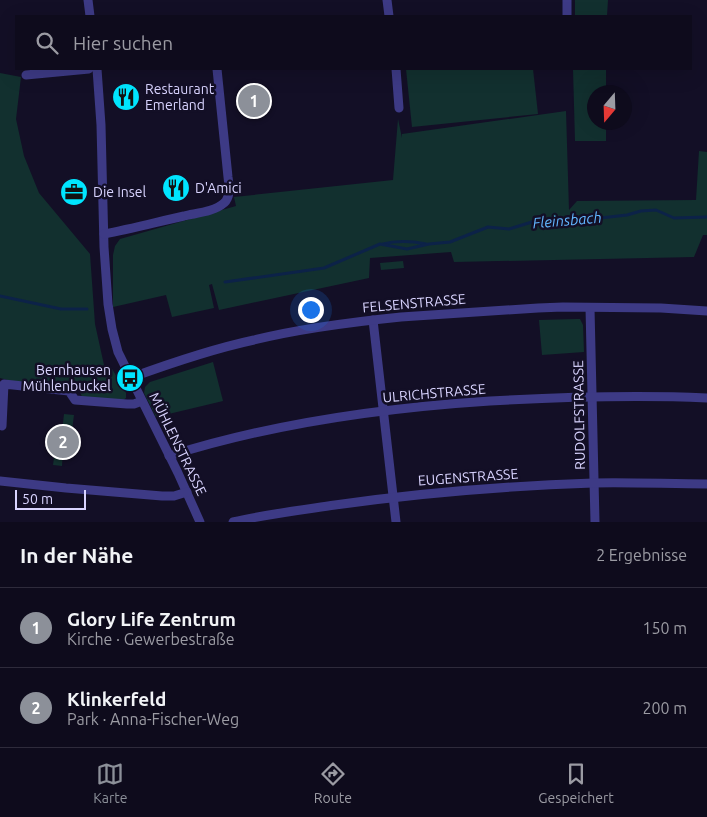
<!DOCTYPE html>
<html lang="de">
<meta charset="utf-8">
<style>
:root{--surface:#0e0b1c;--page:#171425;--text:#f1f3f6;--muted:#9b9ba3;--line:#2e2b3b;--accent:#8c9099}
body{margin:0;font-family:Ubuntu,sans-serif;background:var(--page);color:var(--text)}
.compass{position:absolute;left:587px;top:85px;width:45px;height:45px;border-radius:50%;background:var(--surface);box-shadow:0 5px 20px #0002;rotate:199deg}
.scale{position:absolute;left:15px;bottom:12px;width:71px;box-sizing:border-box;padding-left:5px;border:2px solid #d9d4ff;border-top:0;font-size:14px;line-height:18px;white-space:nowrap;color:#d9d4ff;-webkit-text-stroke:4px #130f26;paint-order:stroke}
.you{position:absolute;left:310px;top:309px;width:18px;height:18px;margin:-12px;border:4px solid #fff;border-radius:50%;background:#1a73e8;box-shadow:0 0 0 8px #1a73e833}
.badge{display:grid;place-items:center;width:32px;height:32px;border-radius:50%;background:var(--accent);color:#fff;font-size:16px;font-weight:700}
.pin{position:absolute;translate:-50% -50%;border:2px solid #fff;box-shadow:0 1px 5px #0006}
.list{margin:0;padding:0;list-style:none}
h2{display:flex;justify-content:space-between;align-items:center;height:65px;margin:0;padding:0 20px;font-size:21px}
h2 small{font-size:16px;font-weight:400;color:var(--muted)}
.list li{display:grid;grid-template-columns:32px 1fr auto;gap:15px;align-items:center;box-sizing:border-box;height:80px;padding:0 20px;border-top:1px solid var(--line)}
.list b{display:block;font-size:19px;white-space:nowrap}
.list p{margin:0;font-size:16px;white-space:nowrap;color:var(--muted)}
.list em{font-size:16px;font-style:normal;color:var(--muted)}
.icon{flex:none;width:28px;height:28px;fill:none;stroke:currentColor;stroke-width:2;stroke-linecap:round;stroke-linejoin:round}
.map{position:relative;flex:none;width:707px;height:522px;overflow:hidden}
.search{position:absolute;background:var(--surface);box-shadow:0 5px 20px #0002;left:15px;right:15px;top:15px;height:55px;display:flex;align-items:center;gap:12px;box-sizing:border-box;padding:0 18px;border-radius:0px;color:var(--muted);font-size:19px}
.sheet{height:225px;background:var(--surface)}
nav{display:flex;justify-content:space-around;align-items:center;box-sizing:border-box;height:70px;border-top:1px solid var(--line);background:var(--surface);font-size:14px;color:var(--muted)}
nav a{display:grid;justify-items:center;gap:2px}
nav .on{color:var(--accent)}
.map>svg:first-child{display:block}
</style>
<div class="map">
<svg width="707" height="522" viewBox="0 0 707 522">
<rect width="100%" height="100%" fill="#130f26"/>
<g fill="#12302f">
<path d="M575 0H608L607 16H575Z"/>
<path d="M406 69H533L538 114 412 127Z"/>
<path d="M573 69H606V92H594V122L606 123V141H575Z"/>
<path d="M0 73 21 77 16 119 24 156 39 193 90 254 95 324 104 365 111 367 126 393V398L120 402 83 399 79 390 23 384 0 378Z"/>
<path d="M566 111 569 210 577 201 696 200 699 151 707 152V235H703L694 257 454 262 451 252 370 258 369 278 219 310 212 284 209 285 214 308 172 317 166 295 113 307V255L115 246 120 239 236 206 234 197 393 180 398 119 402 138V134Z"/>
<path d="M403 261 404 268 381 270 380 263Z"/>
<path d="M576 319H580L583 325 584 352 542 355 539 320Z"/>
<path d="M213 362 223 401 156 417 144 393 145 387 150 382Z"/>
<path d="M64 414 74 415 71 438 63 450 62 466 53 465 56 444 62 432Z"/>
</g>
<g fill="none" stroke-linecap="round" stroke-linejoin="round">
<g stroke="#0c2248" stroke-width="3">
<path d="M383 244C398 240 411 241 426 244"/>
<path d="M225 282 324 268 380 244 407 249 429 244 450 242 488 227 509 229 532 222 547 224 627 215 641 211 656 210 674 218 707 217"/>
<path d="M0 296 61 309H87"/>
</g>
<g stroke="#3d3a85" stroke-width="9">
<path d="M88 0 90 16"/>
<path d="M387 0 389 16"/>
<path d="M567 16V0"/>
<path d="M97 69 101 125 104 247 108 304 112 329 118 352 178 473 200 522"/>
<path d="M396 69 399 108"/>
<path d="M26 75 89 69"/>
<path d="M104 234C131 229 157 222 184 216 196 213 214 212 224 203 231 197 229 185 228 177L217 69"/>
<path d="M590 308 595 522"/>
<path d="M373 320 396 522"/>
<path d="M130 378C171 363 212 349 254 340 302 328 352 322 401 317L538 308 563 307 661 308 707 311"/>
<path d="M2 426 4 384 69 391 75 400 127 404H134L142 401"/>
<path d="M169 456C273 423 382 408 490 401 563 397 635 395 707 398"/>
<path d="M0 481 66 488 162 496H174L187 492"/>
<path d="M233 522C267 514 301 510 335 505 420 493 506 486 593 483 631 482 669 484 707 484"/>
</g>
</g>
<defs>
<g id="restaurant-disc" transform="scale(1.4375)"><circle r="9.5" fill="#00e5ff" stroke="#130f26"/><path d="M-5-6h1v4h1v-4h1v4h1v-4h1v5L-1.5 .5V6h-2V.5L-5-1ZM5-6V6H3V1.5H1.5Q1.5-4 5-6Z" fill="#111"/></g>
<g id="office-disc" transform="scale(1.4375)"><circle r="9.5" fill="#00e5ff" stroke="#130f26"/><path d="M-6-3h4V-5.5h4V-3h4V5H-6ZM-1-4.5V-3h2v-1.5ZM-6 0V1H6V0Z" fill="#111"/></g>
<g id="bus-disc" transform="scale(1.4375)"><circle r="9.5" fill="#00e5ff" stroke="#130f26"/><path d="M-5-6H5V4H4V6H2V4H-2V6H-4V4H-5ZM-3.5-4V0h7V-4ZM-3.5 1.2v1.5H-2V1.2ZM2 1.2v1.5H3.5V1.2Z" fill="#111"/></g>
</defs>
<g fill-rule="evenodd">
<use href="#restaurant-disc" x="126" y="97"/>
<use href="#restaurant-disc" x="176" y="188"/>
<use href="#office-disc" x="74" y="192"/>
<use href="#bus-disc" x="130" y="378"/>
</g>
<g text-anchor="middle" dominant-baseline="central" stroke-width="5" stroke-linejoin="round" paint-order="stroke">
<g font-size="14" fill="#d9d4ff" stroke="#130f26" text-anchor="start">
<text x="145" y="89">Restaurant<tspan x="145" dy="16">Emerland</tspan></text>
<text x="195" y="188">D'Amici</text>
<text x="93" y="192">Die Insel</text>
<text x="111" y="370" text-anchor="end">Bernhausen<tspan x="111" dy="16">Mühlenbuckel</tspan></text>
</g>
<g font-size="14" fill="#d9d4ff" stroke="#130f26">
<text transform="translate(414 303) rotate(-5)">FELSENSTRASSE</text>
<text transform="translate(434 393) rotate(-5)">ULRICHSTRASSE</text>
<text transform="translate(579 415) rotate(-91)">RUDOLFSTRASSE</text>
<text transform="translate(178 444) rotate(64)">MÜHLENSTRASSE</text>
<text transform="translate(468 477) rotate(-4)">EUGENSTRASSE</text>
</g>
<g font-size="15" font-style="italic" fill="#62b6ff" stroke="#130f26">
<text transform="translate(567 220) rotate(-5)">Fleinsbach</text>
</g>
</g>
</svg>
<svg class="compass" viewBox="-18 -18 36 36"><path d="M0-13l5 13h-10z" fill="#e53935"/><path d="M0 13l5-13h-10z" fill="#9b9ba3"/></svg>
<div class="scale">50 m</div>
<div class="you"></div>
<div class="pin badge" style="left:254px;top:101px">1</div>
<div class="pin badge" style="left:63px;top:442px">2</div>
<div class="search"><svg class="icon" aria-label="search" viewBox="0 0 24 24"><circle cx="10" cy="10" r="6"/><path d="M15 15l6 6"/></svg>Hier suchen</div>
</div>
<section class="sheet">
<h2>In der Nähe<small>2 Ergebnisse</small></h2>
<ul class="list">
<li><span class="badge">1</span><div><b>Glory Life Zentrum</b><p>Kirche · Gewerbestraße</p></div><em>150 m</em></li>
<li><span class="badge">2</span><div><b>Klinkerfeld</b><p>Park · Anna-Fischer-Weg</p></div><em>200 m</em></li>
</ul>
</section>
<nav>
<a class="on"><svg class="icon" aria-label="map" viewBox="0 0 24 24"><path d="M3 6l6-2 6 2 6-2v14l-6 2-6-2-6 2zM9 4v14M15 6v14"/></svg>Karte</a>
<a><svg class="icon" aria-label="directions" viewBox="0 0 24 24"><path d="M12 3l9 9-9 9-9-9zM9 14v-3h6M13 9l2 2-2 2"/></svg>Route</a>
<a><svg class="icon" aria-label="saved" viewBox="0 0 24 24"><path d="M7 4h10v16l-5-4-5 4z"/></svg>Gespeichert</a>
</nav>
